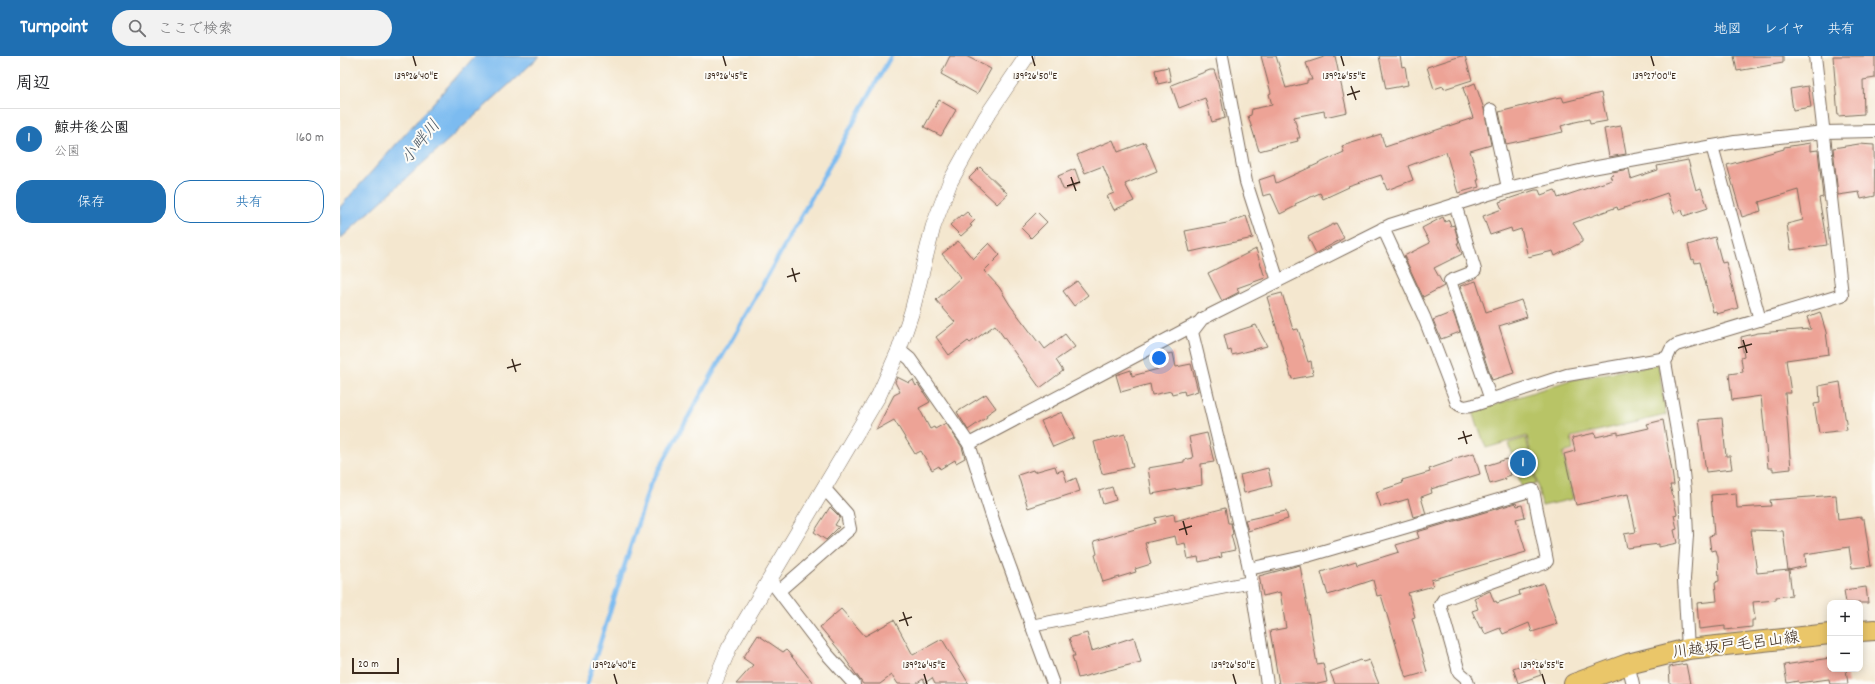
<!DOCTYPE html>
<html lang="ja">
<meta charset="utf-8">
<style>
:root{--surface:#fff;--page:#f2f2f2;--text:#202124;--muted:#757577;--line:#e0e0e0;--accent:#1f6fb2}
body{margin:0;font-family:Dekko,"Klee One",sans-serif;background:var(--page);color:var(--text)}
.controls{position:absolute;right:12px;bottom:12px;display:grid;overflow:hidden;border-radius:8px;box-shadow:0 2px 10px #0003}
.controls button{width:36px;height:36px;display:grid;place-items:center;padding:0;border:0;border-bottom:1px solid var(--line);background:var(--surface);color:var(--text);font:20px sans-serif}
.scale{position:absolute;left:12px;bottom:10px;width:47px;box-sizing:border-box;padding-left:4px;border:2px solid #3b2a1e;border-top:0;font-size:11px;line-height:14px;white-space:nowrap;color:#3b2a1e;-webkit-text-stroke:3px #fdfcf7;paint-order:stroke}
.you{position:absolute;left:819px;top:302px;width:14px;height:14px;margin:-10px;border:3px solid #fff;border-radius:50%;background:#1a73e8;box-shadow:0 0 0 6px #1a73e833}
.badge{display:grid;place-items:center;width:26px;height:26px;border-radius:50%;background:var(--accent);color:#fff;font-size:13px;font-weight:700}
.pin{position:absolute;translate:-50% -50%;border:2px solid #fff;box-shadow:0 1px 4px #0006}
.list{margin:0;padding:0;list-style:none}
h2{display:flex;justify-content:space-between;align-items:center;height:52px;margin:0;padding:0 16px;font-size:17px}
h2 small{font-size:13px;font-weight:400;color:var(--muted)}
.list li{display:grid;grid-template-columns:26px 1fr auto;gap:12px;align-items:center;box-sizing:border-box;height:60px;padding:0 16px;border-top:1px solid var(--line)}
.list b{display:block;font-size:15px;white-space:nowrap}
.list p{margin:0;font-size:13px;white-space:nowrap;color:var(--muted)}
.list em{font-size:13px;font-style:normal;color:var(--muted)}
.actions{display:flex;gap:8px;padding:12px 16px}
.actions a{flex:1;padding:9px 0;border:1px solid var(--accent);border-radius:16px;text-align:center;font-size:14px;color:var(--accent)}
.actions .main{background:var(--accent);color:#fff}
.icon{flex:none;width:22px;height:22px;fill:none;stroke:currentColor;stroke-width:2;stroke-linecap:round;stroke-linejoin:round}
.map{position:relative;flex:none;width:1535px;height:628px;overflow:hidden}
header{display:flex;align-items:center;gap:24px;box-sizing:border-box;height:56px;padding:0 20px;background:var(--accent);color:#fff}
header strong{font-size:19px}
nav{display:flex;gap:22px;margin-inline-start:auto;font-size:14px}
.search{width:280px;height:36px;background:var(--page);display:flex;align-items:center;gap:10px;box-sizing:border-box;padding:0 14px;border-radius:22px;color:var(--muted);font-size:15px}
main{display:flex}
aside{flex:1;background:var(--surface)}
.map>svg:first-child{display:block}
</style>
<header>
<strong>Turnpoint</strong>
<div class="search"><svg class="icon" aria-label="search" viewBox="0 0 24 24"><circle cx="10" cy="10" r="6"/><path d="M15 15l6 6"/></svg>ここで検索</div>
<nav><a>地図</a><a>レイヤ</a><a>共有</a></nav>
</header>
<main>
<aside>
<h2>周辺<small></small></h2>
<ul class="list">
<li><span class="badge">1</span><div><b>鯨井後公園</b><p>公園</p></div><em>160 m</em></li>
</ul>
<div class="actions"><a class="main">保存</a><a>共有</a></div>
</aside>
<div class="map">
<svg width="1535" height="628" viewBox="0 0 1535 628">
<rect width="100%" height="100%" fill="#fdfcf7"/>
<filter id="ink" filterUnits="userSpaceOnUse"><feTurbulence type="fractalNoise" baseFrequency=".025" numOctaves="2"/><feDisplacementMap in="SourceGraphic" scale="8" xChannelSelector="R" yChannelSelector="G"/><feConvolveMatrix kernelMatrix="1 2 1 2 8 2 1 2 1" color-interpolation-filters="sRGB"/></filter>
<filter id="wash" filterUnits="userSpaceOnUse"><feTurbulence type="fractalNoise" baseFrequency=".012" numOctaves="4" result="noise"/><feDisplacementMap in="SourceGraphic" scale="16" xChannelSelector="R" yChannelSelector="G"/><feGaussianBlur stdDeviation="0.9" result="paint"/><feColorMatrix in="noise" values="0 0 0 0 0 0 0 0 0 0 0 0 0 0 0 0 0 1.4 0 .05"/><feComposite in="paint" operator="in"/></filter>
<g filter="url(#wash)">
<rect width="100%" height="100%" fill="#f4e7cf"/>
<g fill="#b8c466" stroke="#7a7742">
<path d="M1318 308 1326 359 1231 381 1233 394 1223 397 1233 443 1202 450 1187 380 1146 392 1133 356 1230 324Z"/>
<path d="M1186 382 1196 428 1182 433 1169 387Z"/>
</g>
<path fill="#7cbbf0" stroke="#5c7287" d="M135 0H200L0 183V151Z"/>
<g fill="none" stroke-linecap="round" stroke-linejoin="round">
<path stroke="#7cbbf0" stroke-width="4.5" d="M247 628 310 429 551 0"/>
</g>
<g id="blocks">
<g fill="#eda396">
<path d="M610 0H626L651 13 637 38 601 18Z"/>
<path d="M921 0H936L946 32 967 27V24H972L966 7 987 0H995L1007 56 985 61 984 55 954 61 960 82H957L958 85 919 95 908 60 911 59 912 53 932 49 929 38 931 37Z"/>
<path d="M1039 0H1060L1062 11 1065 10 1068 29 1046 33Z"/>
<path d="M1121 0H1125L1132 24 1104 33 1103 30 1094 33 1087 11Z"/>
<path d="M1394 0H1443V7L1397 15Z"/>
<path d="M1493 0H1535V22L1523 24 1524 58 1498 60Z"/>
<path d="M828 11 831 25 818 28 815 14Z"/>
<path d="M870 14H874L878 26 885 62 872 66 865 42 839 52 831 29Z"/>
<path d="M1135 27 1144 53 1151 89 1130 95 1139 124H1137L1139 131 1118 137 1106 96 1068 110 1073 124 1047 134 1041 119 1008 130 1009 131 983 143 980 137 955 148 956 150 940 158 931 138 923 140 919 124 934 119 936 127 1004 96 1002 90 1041 78 1045 91 1133 62 1123 32Z"/>
<path d="M1468 30 1471 51 1453 54 1450 33Z"/>
<path d="M1261 37 1267 65 1250 68 1249 63 1235 66 1221 70 1223 76 1166 88 1159 56 1215 42 1222 41 1224 46Z"/>
<path d="M599 44 616 54 601 80 584 71Z"/>
<path d="M1281 70 1286 98 1269 101 1264 73Z"/>
<path d="M773 84 778 96 805 86 817 115 785 128 794 145 774 154 767 140 774 137 763 110 745 117 737 99Z"/>
<path d="M1470 87V95L1478 94 1483 141 1479 142 1487 189 1451 194 1447 168 1463 164 1458 134 1419 146 1421 155 1402 161 1387 109 1444 93V91Z"/>
<path d="M1519 88 1534 89 1535 140 1521 143 1519 136 1498 139 1493 92Z"/>
<path d="M1348 104 1356 134 1361 132 1368 152 1344 160 1342 154 1334 157 1327 137 1278 154 1277 151 1233 167 1242 181V186L1215 200 1213 195 1188 201 1181 173 1172 176 1171 172 1150 179 1143 160 1162 153 1159 146 1195 134H1199L1201 139 1215 134 1218 142 1272 124 1270 120 1273 119 1272 116 1289 113 1291 123 1318 114 1317 110Z"/>
<path d="M640 111 668 138 657 148 629 122Z"/>
<path d="M735 113 740 127 725 134 723 133 718 120Z"/>
<path d="M627 156 635 164 630 169 632 170 621 180 610 169 621 159 622 160Z"/>
<path d="M697 156 707 166 691 182 681 172Z"/>
<path d="M906 160 913 182 850 196 845 175 887 167Z"/>
<path d="M1103 161 1105 166 1109 164 1111 170 1114 169 1119 187H1117L1122 198 1094 212 1104 230 1083 241 1064 200 1090 187 1082 172Z"/>
<path d="M996 167 1004 182 976 197 968 181Z"/>
<path d="M1375 181 1382 207 1386 206 1398 252 1377 258 1376 255 1373 256 1360 206 1355 207 1354 203 1352 204 1348 189Z"/>
<path d="M618 185 633 203 649 187 660 199 644 215 659 231 670 249 698 286 699 285 705 293 725 278 735 291 716 304 723 315 700 332 655 269 630 287 628 285 609 299 596 281 615 266 596 244 621 221 602 198Z"/>
<path d="M916 193 925 222 897 232 899 236 882 245 868 217Z"/>
<path d="M737 225 748 239 734 250 723 235Z"/>
<path d="M1136 225 1146 256 1181 244 1187 261 1159 270 1174 317 1152 324 1120 230Z"/>
<path d="M942 237 953 274 958 273 968 306 971 305 973 319 952 323 927 241Z"/>
<path d="M1113 256 1120 276 1101 283 1093 264Z"/>
<path d="M1480 256 1486 276 1489 298 1446 304 1451 337H1445L1451 413 1433 415V412H1428L1421 340 1392 344 1389 318 1403 316 1401 302 1404 301 1401 281 1418 277 1471 273 1467 261Z"/>
<path d="M916 269 927 290 892 299 891 294 888 295 884 279Z"/>
<path d="M833 297 836 311 851 308 858 335 845 339 844 335 832 338 831 335 812 339 810 328 781 336 776 319 791 314 792 320 818 313 816 300Z"/>
<path d="M557 321 569 327 573 324 576 330 578 328 590 346 579 352 590 373 594 371 595 373 606 367 622 391 625 402 616 407 615 404 600 413 599 410 592 414 581 395 575 398 554 364 536 374 554 339 560 336 555 326Z"/>
<path d="M1500 326 1507 374 1479 377 1474 348 1480 347 1479 330Z"/>
<path d="M646 338 656 352 646 359 647 361 628 374 617 356Z"/>
<path d="M722 356 734 382 713 391 701 365Z"/>
<path d="M1382 362 1386 400H1390L1392 413 1366 416 1359 364Z"/>
<path d="M1323 364 1332 415 1334 429H1330L1337 458 1334 459 1337 473 1334 474 1337 487 1319 491V488L1287 492 1284 478 1296 476 1288 438 1236 449 1224 398 1235 395 1232 382 1255 377 1256 381 1278 376V379L1309 372 1307 368Z"/>
<path d="M867 377 874 406 861 408 862 429 812 438 808 412 844 406V404L853 402 849 381Z"/>
<path d="M785 378 793 411 762 418 754 386Z"/>
<path d="M1134 397 1140 418 1091 433 1092 437 1081 441 1086 458 1073 461 1068 443 1041 451 1036 436 1063 427 1062 424 1090 416 1089 413 1112 405V403Z"/>
<path d="M1167 403 1171 419 1165 421 1166 423 1150 428 1145 410Z"/>
<path d="M715 410 717 416 723 414 727 426 736 422 740 435 688 452 678 419 693 414 694 416Z"/>
<path d="M928 412 932 430 904 437 900 419Z"/>
<path d="M772 431 776 444 763 448 759 435Z"/>
<path d="M1396 437 1397 452 1431 450 1430 444 1496 439 1498 464 1521 461V463H1524L1531 510 1512 512 1509 491 1465 498 1466 510 1448 514 1443 475 1411 474 1417 517 1449 514 1452 539 1436 541V544L1413 546 1415 564H1412V571L1385 574V570L1359 573 1357 547 1377 545 1375 526 1379 525 1378 501 1376 494 1371 495 1369 480 1374 479 1371 439Z"/>
<path d="M1176 447 1177 450 1182 449 1185 461 1176 463 1186 496 1091 524 1093 530 1068 537 1075 561 1072 562 1087 616 1066 622 1041 539 1037 540 1033 524 988 539 981 516 1016 505 1017 509 1059 496 1056 489 1079 482 1077 476Z"/>
<path d="M490 451 500 461 495 469 499 471 486 484 474 476Z"/>
<path d="M885 452 888 467H891L893 478 891 479 895 494 881 497 882 501 859 506 858 501 848 503 845 487 837 489 835 480 805 487 811 508 795 513 796 516 763 526 755 499 757 498 754 485 816 467 815 462 834 458 835 465Z"/>
<path d="M946 455 948 463 908 475 905 464Z"/>
<path d="M960 509 977 608 983 607 987 626 978 628H939L930 575 946 572 940 536 923 540 919 520Z"/>
<path d="M1203 527 1217 568 1192 576 1189 567 1163 578 1160 572 1145 578 1142 571 1140 572 1132 555 1138 553 1134 542 1150 535 1154 546 1156 545 1157 547 1180 539 1179 535Z"/>
<path d="M1526 531 1528 547H1506L1504 534Z"/>
<path d="M501 553 525 580 554 564 573 599 602 583 629 628H595L592 622 585 627 583 623 576 628H558L552 619 540 628H523L499 594 480 571Z"/>
<path d="M747 577 752 595 794 581 801 606 738 622 732 600H735L729 582Z"/>
<path d="M418 579 443 596 446 594 448 596 474 628H396L413 609 403 602Z"/>
<path d="M1490 602V613H1506L1508 628H1490L1489 623 1459 627 1458 625 1447 627 1444 609Z"/>
<path d="M1021 604 1023 606 1029 604 1039 628H995L990 616Z"/>
<path d="M1196 604 1201 619 1178 627 1173 612Z"/>
<path d="M1346 608 1350 628H1330L1329 611Z"/>
</g>
</g>
</g>
<g filter="url(#ink)">
<use href="#blocks" fill-opacity="0" stroke="#7c6c5c" stroke-width="1"/>
<g fill="none" stroke-linecap="round" stroke-linejoin="round">
<g stroke="#7c6c5c" stroke-width="14">
<g id="minor">
<path d="M882 0 906 126 938 225"/>
<path d="M1151 54 1168 132"/>
<path d="M1372 90 1420 264"/>
<path d="M1115 148 1135 214 1133 216 1110 225 1151 344"/>
<path d="M1043 172 1084 261 1117 347C1123 352 1127 351 1134 349L1227 319 1327 302"/>
<path d="M559 294 570 303 629 388 858 267"/>
<path d="M629 388 656 473 713 628"/>
<path d="M909 513 967 500 1193 434 1207 505 1205 507 1104 543 1100 549 1119 616 1126 622 1128 628"/>
<path d="M434 529 486 597 514 628"/>
<path d="M439 535 510 473 507 458 484 432"/>
<path d="M691 570 911 526"/>
<path d="M1348 593 1344 523 1347 479 1345 435 1341 398 1325 306 1331 293 1336 289 1502 239 1475 0"/>
<path d="M1288 608 1293 628"/>
<path d="M927 628 908 507 852 276 862 263 1050 169 1168 132 1252 112 1395 86 1484 76 1535 75"/>
</g>
</g>
<g stroke="#7c6c5c" stroke-width="16">
<path id="tertiary" d="M374 628 389 592 539 339 559 294 572 255 593 171 610 126 646 61 687 0"/>
</g>
<g stroke="#7c6c5c" stroke-width="22">
<g id="primary">
<path d="M1520 575 1535 574"/>
<path d="M1234 628 1288 608 1348 593 1490 578"/>
</g>
</g>
<use href="#minor" stroke="#fff" stroke-width="12"/>
<use href="#tertiary" stroke="#fff" stroke-width="15"/>
<use href="#primary" stroke="#eac669" stroke-width="20"/>
</g>
</g>
<path fill="none" stroke="#3b2a1e" stroke-width="1.5" d="M73 0 76 10M383 0 386 10M692 0 695 10M1001 0 1004 10M1311 0 1314 10M1011 30 1016 44M1007 39 1020 35M731 121 736 135M727 130 740 126M452 212 456 226M447 221 460 217M1403 284 1407 297M1398 292 1412 288M172 303 176 316M167 312 181 308M1123 375 1127 388M1118 383 1132 379M843 465 847 479M839 474 852 470M563 556 568 570M559 565 572 561M274 618 277 628M584 618 587 628M893 618 896 628M1202 618 1205 628"/>
<g text-anchor="middle" dominant-baseline="central" stroke-width="4" stroke-linejoin="round" paint-order="stroke">
<g font-size="16" fill="#3b2a1e" stroke="#fdfcf7">
<text transform="translate(1396 590) rotate(-7)">川越坂戸毛呂山線</text>
</g>
<g font-size="17" font-style="italic" fill="#525d68" stroke="#fdfcf7">
<text transform="translate(82 87) rotate(-51)">小畔川</text>
</g>
</g>
<g font-size="10" text-anchor="middle" fill="#3b2a1e" stroke="#fdfcf7" stroke-width="4" stroke-linejoin="round" paint-order="stroke">
<text x="76" y="23">139°26'40"E</text>
<text x="386" y="23">139°26'45"E</text>
<text x="695" y="23">139°26'50"E</text>
<text x="1004" y="23">139°26'55"E</text>
<text x="1314" y="23">139°27'00"E</text>
<text x="274" y="612">139°26'40"E</text>
<text x="584" y="612">139°26'45"E</text>
<text x="893" y="612">139°26'50"E</text>
<text x="1202" y="612">139°26'55"E</text>
</g>
</svg>
<div class="controls">
<button>+</button>
<button>−</button>
</div>
<div class="scale">20 m</div>
<div class="you"></div>
<div class="pin badge" style="left:1183px;top:407px">1</div>
</div>
</main>
